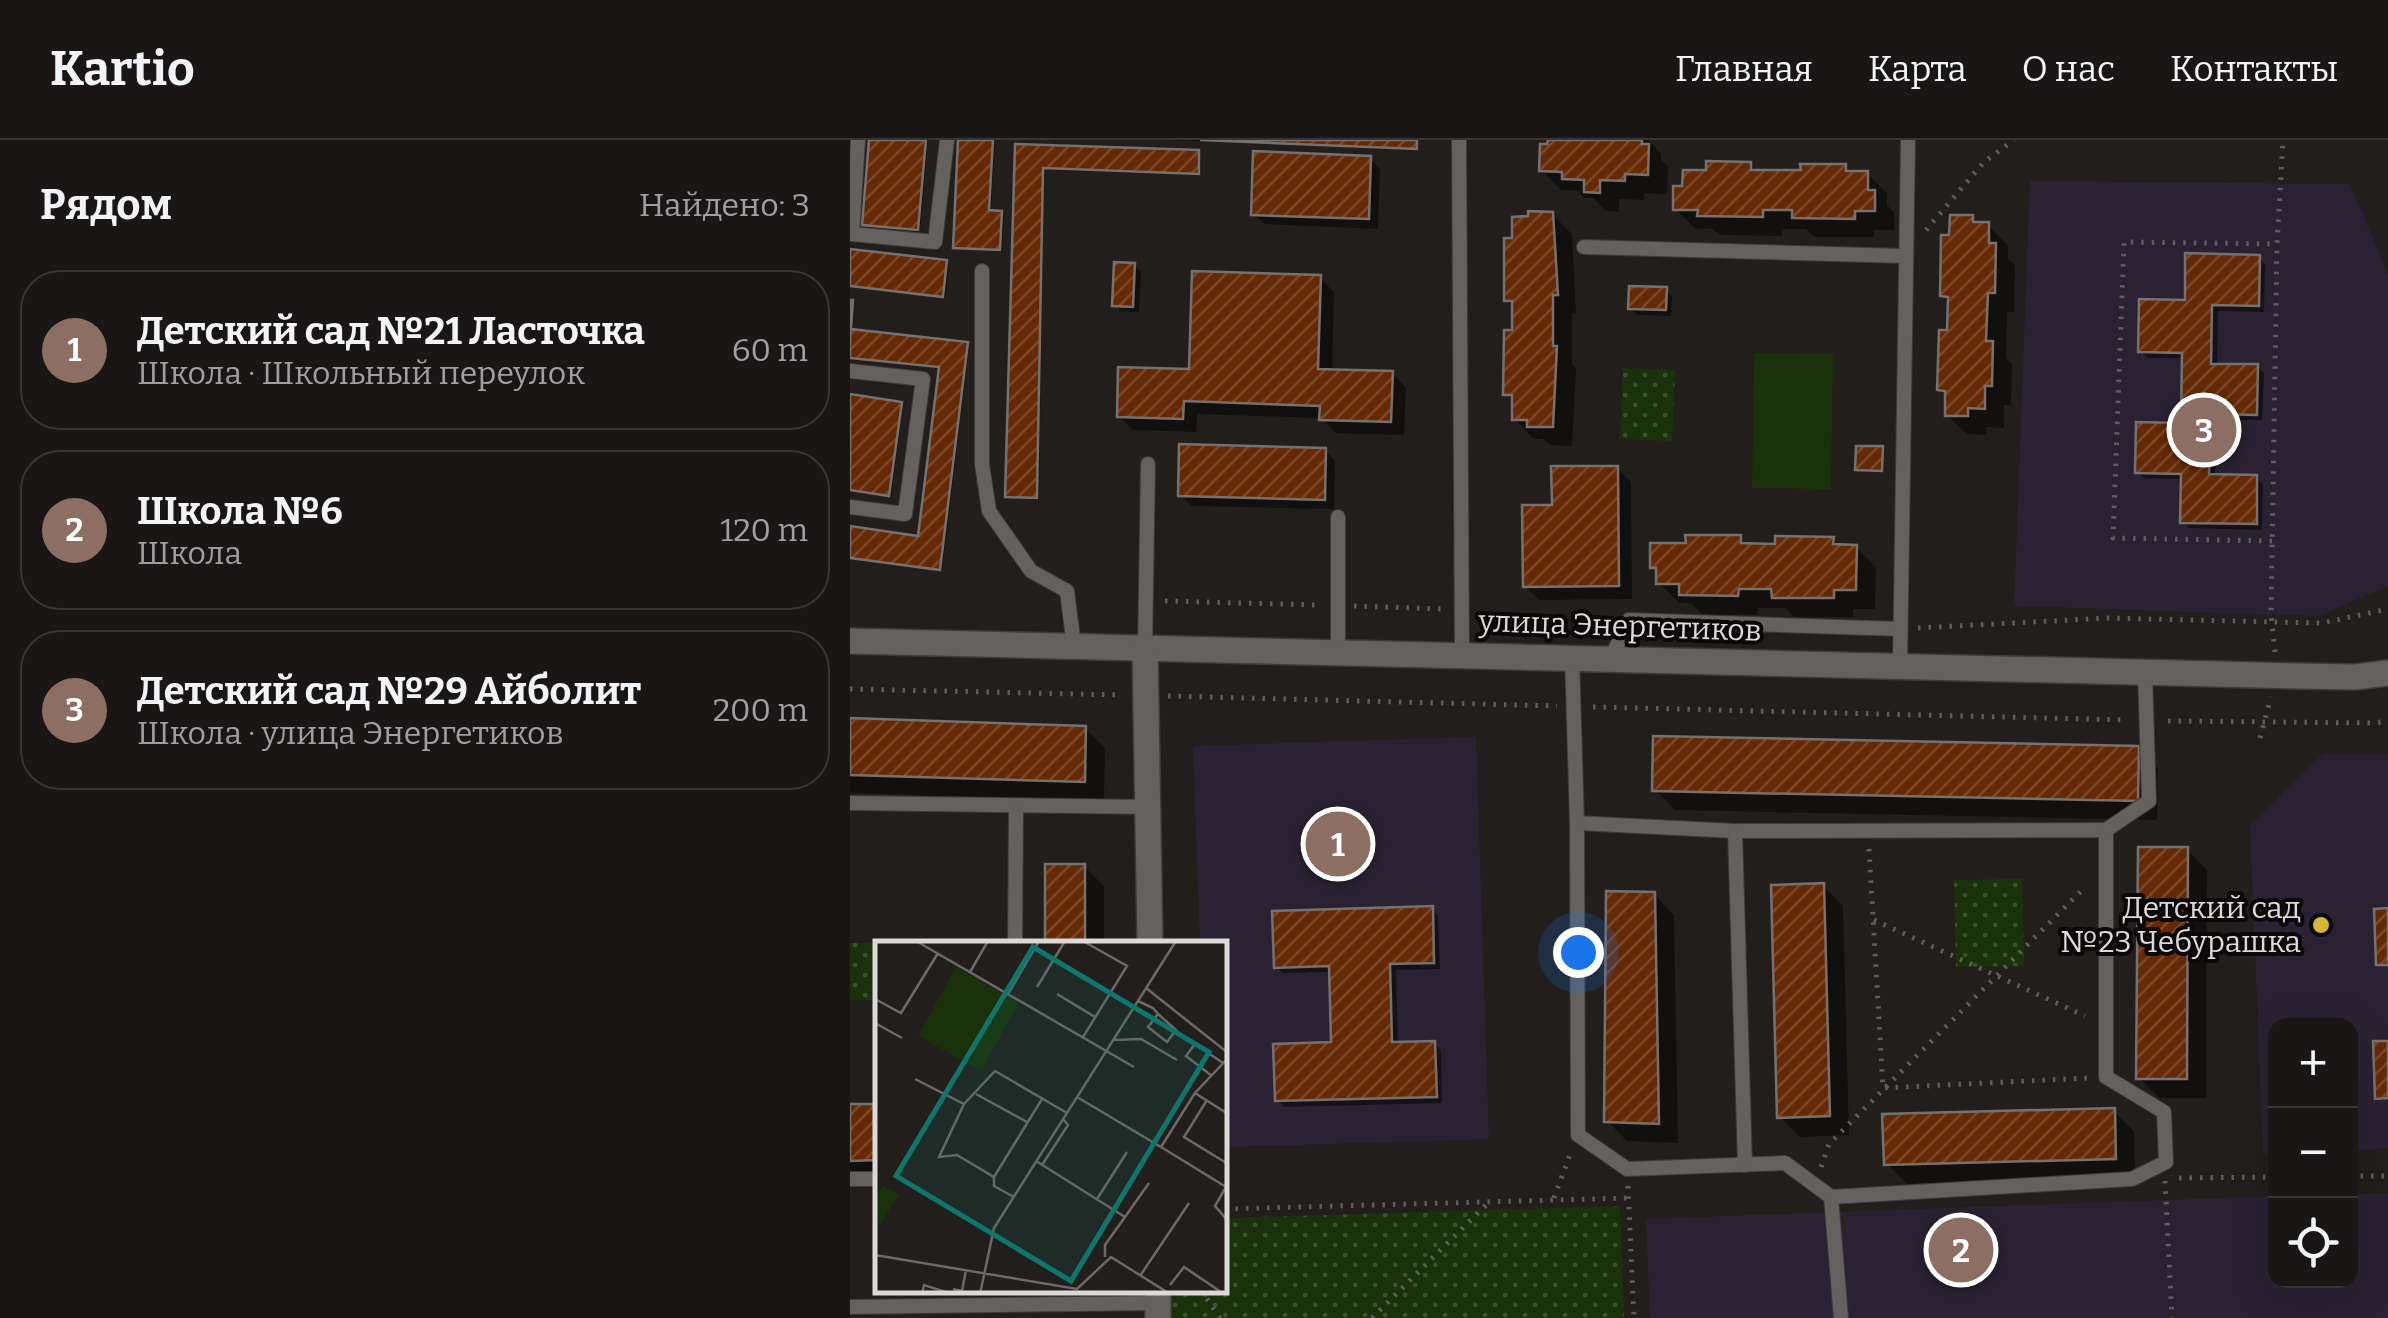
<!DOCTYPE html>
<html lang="ru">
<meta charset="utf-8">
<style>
:root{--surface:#1a1615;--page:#231f1e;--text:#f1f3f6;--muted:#9f9fa0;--line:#383534;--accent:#d93025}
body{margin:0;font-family:Bitter,serif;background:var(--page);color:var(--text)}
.controls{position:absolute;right:30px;bottom:30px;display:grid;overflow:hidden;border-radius:20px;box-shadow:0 10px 40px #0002}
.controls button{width:90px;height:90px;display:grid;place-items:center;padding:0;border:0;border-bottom:2px solid var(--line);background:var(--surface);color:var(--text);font:50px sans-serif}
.you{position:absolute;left:728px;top:812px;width:35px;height:35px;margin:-25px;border:8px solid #fff;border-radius:50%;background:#1a73e8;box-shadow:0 0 0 15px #1a73e833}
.badge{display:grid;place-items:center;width:65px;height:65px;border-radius:50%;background:var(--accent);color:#fff;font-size:32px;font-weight:700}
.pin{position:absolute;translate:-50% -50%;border:5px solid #fff;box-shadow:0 2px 10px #0006}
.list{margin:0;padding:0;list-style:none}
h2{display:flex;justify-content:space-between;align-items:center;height:130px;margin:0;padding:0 40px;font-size:42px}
h2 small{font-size:32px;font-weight:400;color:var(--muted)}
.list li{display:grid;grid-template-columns:65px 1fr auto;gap:30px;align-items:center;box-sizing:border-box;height:160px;margin:0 20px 20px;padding:0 20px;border:2px solid var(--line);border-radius:40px}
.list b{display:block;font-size:38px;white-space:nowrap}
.list p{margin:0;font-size:32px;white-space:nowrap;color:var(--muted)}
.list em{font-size:32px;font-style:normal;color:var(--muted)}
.icon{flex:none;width:55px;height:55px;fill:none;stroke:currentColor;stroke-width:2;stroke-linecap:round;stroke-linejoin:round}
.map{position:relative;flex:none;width:1538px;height:1178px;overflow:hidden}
header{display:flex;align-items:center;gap:60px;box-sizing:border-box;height:140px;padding:0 50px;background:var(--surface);border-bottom:2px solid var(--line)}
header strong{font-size:48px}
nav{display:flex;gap:55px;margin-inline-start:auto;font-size:35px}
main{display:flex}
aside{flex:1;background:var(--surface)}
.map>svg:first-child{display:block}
</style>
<header>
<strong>Kartio</strong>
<nav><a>Главная</a><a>Карта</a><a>О нас</a><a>Контакты</a></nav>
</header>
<main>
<aside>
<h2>Рядом<small>Найдено: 3</small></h2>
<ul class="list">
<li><span class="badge" style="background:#8d6e63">1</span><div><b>Детский сад №21 Ласточка</b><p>Школа · Школьный переулок</p></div><em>60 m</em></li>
<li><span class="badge" style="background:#8d6e63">2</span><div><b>Школа №6</b><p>Школа</p></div><em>120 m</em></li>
<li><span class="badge" style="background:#8d6e63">3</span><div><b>Детский сад №29 Айболит</b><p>Школа · улица Энергетиков</p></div><em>200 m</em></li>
</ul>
</aside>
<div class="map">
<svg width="1538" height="1178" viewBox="0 0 1538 1178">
<defs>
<pattern id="grass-dots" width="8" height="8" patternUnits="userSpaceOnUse" patternTransform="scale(2.5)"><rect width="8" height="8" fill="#1a3209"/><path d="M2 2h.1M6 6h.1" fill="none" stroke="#3b4f2c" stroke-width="1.8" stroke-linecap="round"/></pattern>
<pattern id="building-hatch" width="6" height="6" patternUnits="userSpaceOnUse" patternTransform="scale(2.5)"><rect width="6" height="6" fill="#652a05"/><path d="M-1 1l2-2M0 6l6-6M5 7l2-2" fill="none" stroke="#7a4829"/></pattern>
</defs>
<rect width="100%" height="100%" fill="#221e1c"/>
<g fill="#2a2232">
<path d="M1180 41 1500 44 1538 134V446L1468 476 1164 466Z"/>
<path d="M626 597 639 999 375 1007V803H350L343 606Z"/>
<path d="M1473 614 1538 615V1008L1501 1010 1500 886H1426L1425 1013 1413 1014 1400 685Z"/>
<path d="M1501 1054H1538V1178H800L796 1079 1425 1056 1426 1140H1500Z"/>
</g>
<g fill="url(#grass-dots)">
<path d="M773 228 825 230 822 301 770 299Z"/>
<path d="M1172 739 1174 826 1106 827 1104 740Z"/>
<path d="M0 803H35H28L27 860H0Z"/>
<path d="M770 1066 774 1178H321L320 1151 375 1150V1078Z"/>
</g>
<path fill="#1a3209" d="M904 213 983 214 981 349 902 348Z"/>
<g fill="#0007">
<path d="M22 0H78L70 92 14 84Z"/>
<path d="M111 0H145L141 72 154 76 152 112 105 107Z"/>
<path d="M315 0H569V10Z"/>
<path d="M700 0H798L811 14V20L818 26 817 54 794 53V60L769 59V72L756 71 743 58H735L728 51 711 50 691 30Z"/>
<path d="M167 7 348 12 350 15 351 35 194 30 189 360 158 356Z"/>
<path d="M520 18 530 29 528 89 414 84 403 74Z"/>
<path d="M900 24 908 33H953L995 26 1002 33H1017L1037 53V65L1044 72V90H1024V97H964L956 89H932V96L870 95 863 89 845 88 825 69 835 48 858 32Z"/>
<path d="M702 74 722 94 726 174H722V224L726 229 722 306 700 305 693 299H684L664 279V262L656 254 664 192V167L656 160 664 101Z"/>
<path d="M1122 78 1129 85H1138L1158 105V119L1165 125 1164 172H1157L1156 218 1162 224 1161 265H1154V288L1137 287V295L1117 294 1097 275 1098 257 1090 249 1099 192 1100 163 1093 155 1102 98Z"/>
<path d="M0 111 96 123 99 125 95 158 0 147Z"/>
<path d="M1409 117 1415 124 1414 172 1368 171 1367 226 1407 227 1414 233 1412 280H1366L1365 337 1406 338 1413 344 1412 390 1339 388 1332 382 1333 339 1294 338 1288 332 1333 285 1335 218H1297L1291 211 1337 163Z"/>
<path d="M284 126 291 132 289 172 271 171 265 165Z"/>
<path d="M470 138 484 152 482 232 542 233 556 247 554 295 486 293 471 278 347 274 346 292 283 290 269 276 342 232Z"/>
<path d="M815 149 822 156 821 176 787 175 780 168Z"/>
<path d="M0 163 4 165 3 192 119 207 92 431 0 419V389L70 399 92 229 0 219Z"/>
<path d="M0 257 53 267 41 357 0 351Z"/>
<path d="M1032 309 1034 332 1008 329Z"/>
<path d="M475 310 485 321 484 369 341 366 331 355Z"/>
<path d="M767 328 781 342 782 459 689 460 675 446 704 368Z"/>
<path d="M890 398 898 406H928L982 399 990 407H1006L1026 427 1025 469H1003V477H944L936 468H908L907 475 852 474 841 463H829L809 443V434L802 427 838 406Z"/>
<path d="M0 581 235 588 255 608 254 661 0 653Z"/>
<path d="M1288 608 1308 628 1307 680 825 670 805 650Z"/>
<path d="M1337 710 1357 730 1356 958H1309L1289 938Z"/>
<path d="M197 726H234L254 746V803H197Z"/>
<path d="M973 746 993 766 999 995 950 997 930 977Z"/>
<path d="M804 754 824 775 828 1003 777 1001 757 981Z"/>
<path d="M582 769 588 776 590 829 546 830 548 904 584 903 591 910 592 963 434 967 428 960 484 905 482 832 433 833 426 827Z"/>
<path d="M28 966V1039L0 1040V967Z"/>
<path d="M1264 971 1284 991 1285 1038 1057 1044 1037 1024Z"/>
</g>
<g fill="url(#building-hatch)" stroke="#76716f" stroke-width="2.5">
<path d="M19 0H76L68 90 12 85Z"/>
<path d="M108 0H143L139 70 152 71 150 110 103 108Z"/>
<path d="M350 0H567V9Z"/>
<path d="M698 0H792V4H799L798 35 775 34V41L750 40V53L734 52V40L712 39V32L689 31 690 4H697Z"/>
<path d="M165 4 349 10V34L193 28 187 358 155 357Z"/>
<path d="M403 11 521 16 519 79 401 75Z"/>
<path d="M856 21 901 22V30H951L950 24H996V31H1018V50H1025V71H1005V79L942 78V70H913V77L847 76 848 70H823V46H832L833 30H856Z"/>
<path d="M678 71 703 72 708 155H703V206H707L703 287H677V280H662V255H653L654 190H662V161H654V98H662V77L678 76Z"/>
<path d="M1100 75H1123V82H1139V103H1146L1145 153H1138L1136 201H1143L1142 246H1135V269L1118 268V276H1095V251L1087 250 1089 190H1097L1098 157 1090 156 1091 95H1099Z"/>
<path d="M0 109 97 120 93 157 0 146Z"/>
<path d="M1335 113 1410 115 1409 166 1362 165 1361 224H1408L1407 275 1361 274 1359 334 1407 335V384L1330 383 1331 334 1285 333 1286 282 1331 283 1332 213 1288 212 1289 159 1335 160Z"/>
<path d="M264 122 285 123 283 167 262 166Z"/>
<path d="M342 131 471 135 468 229 543 231 541 282 469 280 470 266 334 261 333 279 267 277 268 227 339 229Z"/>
<path d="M779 146 817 147 816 170 778 169Z"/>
<path d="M0 160H3L1 189 118 202 90 430 0 418V386L68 396 89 227 0 218Z"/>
<path d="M0 254 52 262 39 356 0 350Z"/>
<path d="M329 304 476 308 475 360 328 356Z"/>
<path d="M1006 306H1033L1032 331 1005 330Z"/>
<path d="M701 326H768L769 446 673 447 672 365H702Z"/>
<path d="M835 395H891V403L925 404V396L984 397 983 404 1007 405 1006 450H984V458H922L921 449H889L888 456 829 455V444H806V428H800V403H836Z"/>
<path d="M0 578 236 586 235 642 0 635Z"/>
<path d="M803 596 1289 606 1288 661 802 651Z"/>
<path d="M1288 707H1338L1337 939H1286Z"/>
<rect x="195" y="724" width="40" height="79"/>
<path d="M974 743 980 976 927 978 921 745Z"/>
<path d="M756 751 805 752 809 984 754 982Z"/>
<path d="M583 766 584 823 540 824 542 902 585 901 587 957 425 961 423 904 481 902 479 826 424 828 422 771Z"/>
<path d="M1538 768V825H1526L1524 769Z"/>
<path d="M1523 901H1538V958L1525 959Z"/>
<path d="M0 964H28V1020L0 1021Z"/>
<path d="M1265 968 1266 1019 1034 1025 1032 974Z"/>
</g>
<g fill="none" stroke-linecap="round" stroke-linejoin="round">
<g stroke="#3d3a39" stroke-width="16">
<g id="service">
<path d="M8 0 2 94 85 102 97 0"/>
<path d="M609 0 612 514"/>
<path d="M734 107 1054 116"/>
<path d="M132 131V324L139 371 181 431 217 451 224 506"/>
<path d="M0 231 73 239 55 374 0 367"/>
<path d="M488 377V514"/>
<path d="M295 509 298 324"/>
<path d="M722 517 727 683 728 995 777 1029 935 1023 981 1057 991 1178"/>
<path d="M761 518 779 480 1050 489"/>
<path d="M1050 527 1058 0"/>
<path d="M0 663 298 667"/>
<path d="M727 683 885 691 1256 690V937L1314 972 1316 1022 1282 1039 981 1057"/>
<path d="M1256 690 1299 661 1295 532"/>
<path d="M885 691 895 1025"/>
<path d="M165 803 166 666"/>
<path d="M0 1039H28"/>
<path d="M0 1167 308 1163"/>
</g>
</g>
<g stroke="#3d3a39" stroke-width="28">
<g id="minor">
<path d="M0 501 1447 536 1505 537 1538 533"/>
<path d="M295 509 300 803"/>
<path d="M308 1150V1178"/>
</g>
</g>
<g stroke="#605c5b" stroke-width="5" stroke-dasharray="2.5 8" stroke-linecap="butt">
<path d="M1076 90 1134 22 1164 0"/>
<path d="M1422 401 1263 398 1274 102 1427 104"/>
<path d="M315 461 469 465"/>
<path d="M504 466 593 469"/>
<path d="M1068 488 1258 478 1472 483 1538 469"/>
<path d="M1425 512 1421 474 1427 104 1433 0"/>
<path d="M0 549 272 555"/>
<path d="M318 556 707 566"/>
<path d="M743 567 1277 580"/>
<path d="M1318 581 1524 583 1538 581"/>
<path d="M1410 598 1421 557"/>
<path d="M1019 709 1033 948 1238 938"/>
<path d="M1024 780 1235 876"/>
<path d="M971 1027 979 1004 1236 746"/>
<path d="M1500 1036H1538"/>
<path d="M1329 1038 1426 1037"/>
<path d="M1315 1041 1322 1178"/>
<path d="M778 1046 784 1178"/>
<path d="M704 1058 721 1012"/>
<path d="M375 1069 778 1058"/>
<path d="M351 1150 370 1178"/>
<path d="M522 1178 640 1061"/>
</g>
<use href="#service" stroke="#65615f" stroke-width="14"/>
<use href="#minor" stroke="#65615f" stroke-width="25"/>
</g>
<circle fill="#d1b736" stroke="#0a0808" stroke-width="4" cx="1471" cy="785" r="10"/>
<g text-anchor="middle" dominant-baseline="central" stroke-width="8" stroke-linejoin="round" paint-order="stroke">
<g font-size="30" fill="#dcdad9" stroke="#0a0808">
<text transform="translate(770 486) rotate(2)">улица Энергетиков</text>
</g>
<g font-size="30" fill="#dcdad9" stroke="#0a0808" text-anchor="end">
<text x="1451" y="768">Детский сад<tspan x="1451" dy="34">№23 Чебурашка</tspan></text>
</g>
</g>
<g transform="translate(25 801)">
<rect width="352" height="352" fill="#221e1c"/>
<path d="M81 26 144 62 106 130 43 95Z" fill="#1a3209"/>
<path d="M8 244 24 254 4 285 0 259Z" fill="#1a3209"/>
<path fill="none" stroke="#6c6968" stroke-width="2.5" d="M41 0 259 126M95 31 113 0M162 46 190 0M271 47 353 112M133 53 164 0M182 53 220 76M0 58 26 72 63 12M263 60 278 67 283 73 301 89 292 101 273 86 283 73M0 82 27 97M208 96 252 25 208 0M238 99 266 98 302 119M353 117 320 152 353 173M337 135 311 115 320 103 348 122M40 138 89 163 120 130 192 172M101 153 152 181M202 156 286 206 320 152M332 159 309 196 353 223M89 163 64 216 82 214 119 236 167 158M286 206 351 246 340 265 353 280M161 220 250 276 230 304V316M167 224 193 184 189 179M119 236V245L139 256M222 258 252 211M250 276 274 242M0 314 202 348 236 316 295 353M265 335 314 262M295 344 309 326 349 353M78 348 87 350 91 329M47 353 49 344 77 353M105 353 119 287 301 0"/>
<path fill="#0f766e" fill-opacity="0.15" stroke="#0f766e" stroke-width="5" d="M158 6 334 111 196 340 21 235Z"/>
<rect width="352" height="352" fill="none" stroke="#dcdad9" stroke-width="5"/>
</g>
</svg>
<div class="controls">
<button>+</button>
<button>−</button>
<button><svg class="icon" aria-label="locate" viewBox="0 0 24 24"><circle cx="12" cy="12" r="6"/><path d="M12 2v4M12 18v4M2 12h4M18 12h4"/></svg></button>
</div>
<div class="you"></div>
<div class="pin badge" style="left:488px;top:704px;background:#8d6e63">1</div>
<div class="pin badge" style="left:1111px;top:1110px;background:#8d6e63">2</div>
<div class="pin badge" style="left:1354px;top:290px;background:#8d6e63">3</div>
</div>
</main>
